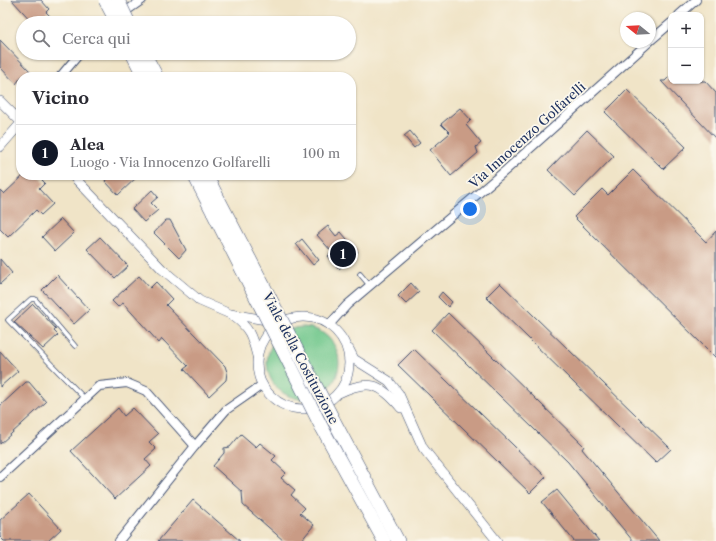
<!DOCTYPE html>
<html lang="it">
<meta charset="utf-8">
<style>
:root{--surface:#fff;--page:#f2f2f3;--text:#2b2b33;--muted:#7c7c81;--line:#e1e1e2;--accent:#111827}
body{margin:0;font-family:"Libre Caslon Text",serif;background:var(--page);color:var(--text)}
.controls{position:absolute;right:12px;top:12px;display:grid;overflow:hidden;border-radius:8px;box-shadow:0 1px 3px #0004}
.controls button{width:36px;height:36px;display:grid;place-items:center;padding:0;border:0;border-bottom:1px solid var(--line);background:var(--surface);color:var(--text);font:20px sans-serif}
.compass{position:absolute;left:620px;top:12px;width:36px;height:36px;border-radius:50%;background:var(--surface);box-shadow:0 1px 3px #0004;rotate:288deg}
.you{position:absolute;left:470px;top:209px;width:14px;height:14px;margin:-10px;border:3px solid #fff;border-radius:50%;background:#1a73e8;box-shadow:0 0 0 6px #1a73e833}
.badge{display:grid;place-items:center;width:26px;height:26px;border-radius:50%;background:var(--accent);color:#fff;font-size:13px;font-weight:700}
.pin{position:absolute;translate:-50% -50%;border:2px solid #fff;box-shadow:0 1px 4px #0006}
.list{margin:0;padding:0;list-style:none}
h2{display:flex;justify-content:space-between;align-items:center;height:52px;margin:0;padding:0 16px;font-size:17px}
h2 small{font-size:13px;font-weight:400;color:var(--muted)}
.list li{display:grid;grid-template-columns:26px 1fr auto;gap:12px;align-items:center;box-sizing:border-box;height:56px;padding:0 16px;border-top:1px solid var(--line)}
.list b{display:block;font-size:15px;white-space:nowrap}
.list p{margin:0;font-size:13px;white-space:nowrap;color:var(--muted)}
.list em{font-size:13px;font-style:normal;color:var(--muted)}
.icon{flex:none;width:22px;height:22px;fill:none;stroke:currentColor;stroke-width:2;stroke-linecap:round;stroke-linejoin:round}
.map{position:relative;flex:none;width:716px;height:541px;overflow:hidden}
.search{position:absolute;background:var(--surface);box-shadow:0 1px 3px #0004;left:16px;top:16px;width:340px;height:44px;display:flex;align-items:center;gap:10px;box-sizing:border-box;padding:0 14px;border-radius:22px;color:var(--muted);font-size:15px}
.panel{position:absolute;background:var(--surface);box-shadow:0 1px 3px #0004;left:16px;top:72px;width:340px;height:108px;border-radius:16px}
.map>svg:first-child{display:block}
</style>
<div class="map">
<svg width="716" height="541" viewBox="0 0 716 541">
<rect width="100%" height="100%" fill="#fbf7ec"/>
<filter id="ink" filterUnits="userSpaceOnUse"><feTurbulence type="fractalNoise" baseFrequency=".025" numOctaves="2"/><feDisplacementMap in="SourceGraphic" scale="8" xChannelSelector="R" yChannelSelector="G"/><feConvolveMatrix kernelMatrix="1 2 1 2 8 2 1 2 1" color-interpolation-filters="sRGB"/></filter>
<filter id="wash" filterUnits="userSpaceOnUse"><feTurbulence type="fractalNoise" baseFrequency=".012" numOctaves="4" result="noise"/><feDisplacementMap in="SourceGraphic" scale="16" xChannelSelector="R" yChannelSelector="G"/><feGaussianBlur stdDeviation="0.9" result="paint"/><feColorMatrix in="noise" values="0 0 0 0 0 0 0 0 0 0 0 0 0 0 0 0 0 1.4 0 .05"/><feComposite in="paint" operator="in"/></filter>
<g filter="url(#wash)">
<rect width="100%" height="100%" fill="#f0e4c7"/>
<circle fill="#71c78c" stroke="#467b75" cx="303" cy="363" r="36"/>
<g id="blocks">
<g fill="#c99b85">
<path d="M12 0H41L49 9 46 12 57 23H33Z"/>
<path d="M0 40 30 71 24 77H21L16 84 0 67Z"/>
<path d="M671 75V81H705L716 93V139L661 81H665Z"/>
<path d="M627 90 686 147 663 169 605 112Z"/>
<path d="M460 108 471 120 466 125 481 143 476 147 478 153 451 176 430 150 450 133 441 124Z"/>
<path d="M587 130 614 156 575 196 548 170Z"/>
<path d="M410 131 420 143 414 148 404 136Z"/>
<path d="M633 170 706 242 716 231V358L574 217 602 189 608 195Z"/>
<path d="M24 175H37L45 183 39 189 53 204 41 215 36 210 8 237 0 229V190L4 194Z"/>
<path d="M110 175H139L118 195 105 181Z"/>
<path d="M152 190 158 197 151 203 158 210 144 222 132 209Z"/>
<path d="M61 219 74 233 55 251 42 237Z"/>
<path d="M166 220H170L186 250 179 258 154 233Z"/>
<path d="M328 226 336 236 341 232 358 252 339 269 328 256 332 252 317 235Z"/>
<path d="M100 237 128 266 115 278 87 249Z"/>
<path d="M302 239 319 260 313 265 296 244Z"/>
<path d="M0 259 12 273 0 284Z"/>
<path d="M57 275 89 310 74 324 42 290Z"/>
<path d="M139 276 150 288 156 282 172 299 166 305 225 366 227 372 226 380 209 396 184 369 188 366 162 339 159 343 123 303 118 307 112 301Z"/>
<path d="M411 283 419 292 406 304 398 296Z"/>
<path d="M500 283 671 449 656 463 486 297Z"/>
<path d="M442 292 452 302 448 307 438 297Z"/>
<path d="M33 304 56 329 54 331 58 335 43 349 14 322Z"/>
<path d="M448 313 584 446 582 449 659 541H633L568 462 432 330Z"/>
<path d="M414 349 546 477 530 493 398 365Z"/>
<path d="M0 351 18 371 0 387Z"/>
<path d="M26 382H29L46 402 0 444V406Z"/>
<path d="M118 408 124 416 133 408 158 434 149 442 156 449 145 459 151 466 115 499 71 451Z"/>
<path d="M241 434 256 447 260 443 276 456 272 460 286 473 281 478 295 490 291 495 305 508 300 513 314 525 301 541H284L243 505 242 492 213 466 224 453V448L230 447Z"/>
<path d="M557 490 599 541H574L542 502Z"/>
<path d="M29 494 61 529 48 541H4L0 537V520Z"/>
<path d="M193 500 240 541H158Z"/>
</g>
</g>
</g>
<g filter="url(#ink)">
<use href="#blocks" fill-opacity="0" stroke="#3b4a6e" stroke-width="1"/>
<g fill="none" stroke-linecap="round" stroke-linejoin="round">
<g stroke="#3b4a6e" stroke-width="5.5">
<g id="service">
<path d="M360 274 370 286"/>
<path d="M75 346 35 299H31L8 320 85 399"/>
</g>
</g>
<g stroke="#3b4a6e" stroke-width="10">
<g id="minor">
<path d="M679 15 696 0"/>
<path d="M109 23 142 0"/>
<path d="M650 41 671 23"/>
<path d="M60 77 80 53"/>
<path d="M329 325 347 305 506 170 649 42"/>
<path d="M0 477 99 386 127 383 146 391 195 446"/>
<path d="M119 541 195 446 226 410 262 385"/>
</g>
</g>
<g stroke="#3b4a6e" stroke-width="10">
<g id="tertiary">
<path d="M0 101 21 122"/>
<path d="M0 147 21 123"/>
<path d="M72 175 162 269 200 301 230 314 272 321"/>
<path d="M233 316C250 328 252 337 257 356"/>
<circle cx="303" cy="363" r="46"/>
<path d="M349 349 354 359 389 381 399 394 423 448 497 541"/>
<path d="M339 393C369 379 380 383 401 408"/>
</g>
</g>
<g stroke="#3b4a6e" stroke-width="14">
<g id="trunk">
<path d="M132 53 144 77"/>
<path d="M144 53 157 77"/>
<path d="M333 419 398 541"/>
<path d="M321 426 384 541"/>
</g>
</g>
<use href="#service" stroke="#fff" stroke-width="4"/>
<use href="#minor" stroke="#fff" stroke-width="8"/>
<use href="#tertiary" stroke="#fff" stroke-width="9"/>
<use href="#trunk" stroke="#fff" stroke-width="13"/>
<g stroke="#3b4a6e" stroke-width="14" stroke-linecap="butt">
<g id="trunk-bridge">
<path d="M105 0 117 23"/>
<path d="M118 0 129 23"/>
<path d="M194 175 321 426"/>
<path d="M206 175 333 419"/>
</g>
</g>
<use href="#trunk-bridge" stroke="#fff" stroke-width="13"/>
</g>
</g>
<g text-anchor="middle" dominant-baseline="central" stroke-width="3.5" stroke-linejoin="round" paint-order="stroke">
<g font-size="13" fill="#1b2f5e" stroke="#fbf7ec">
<text transform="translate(527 135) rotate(-42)">Via Innocenzo Golfarelli</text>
<text transform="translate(301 358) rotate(62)">Viale della Costituzione</text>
</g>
</g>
</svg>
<div class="controls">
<button>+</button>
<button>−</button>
</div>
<svg class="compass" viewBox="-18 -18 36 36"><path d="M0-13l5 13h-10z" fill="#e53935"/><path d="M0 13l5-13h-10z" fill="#7c7c81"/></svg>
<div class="you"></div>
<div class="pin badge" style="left:343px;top:254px">1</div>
<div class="search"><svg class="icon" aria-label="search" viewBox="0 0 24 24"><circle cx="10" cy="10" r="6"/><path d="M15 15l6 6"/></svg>Cerca qui</div>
<section class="panel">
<h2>Vicino<small></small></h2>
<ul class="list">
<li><span class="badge">1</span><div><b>Alea</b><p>Luogo · Via Innocenzo Golfarelli</p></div><em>100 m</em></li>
</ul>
</section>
</div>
